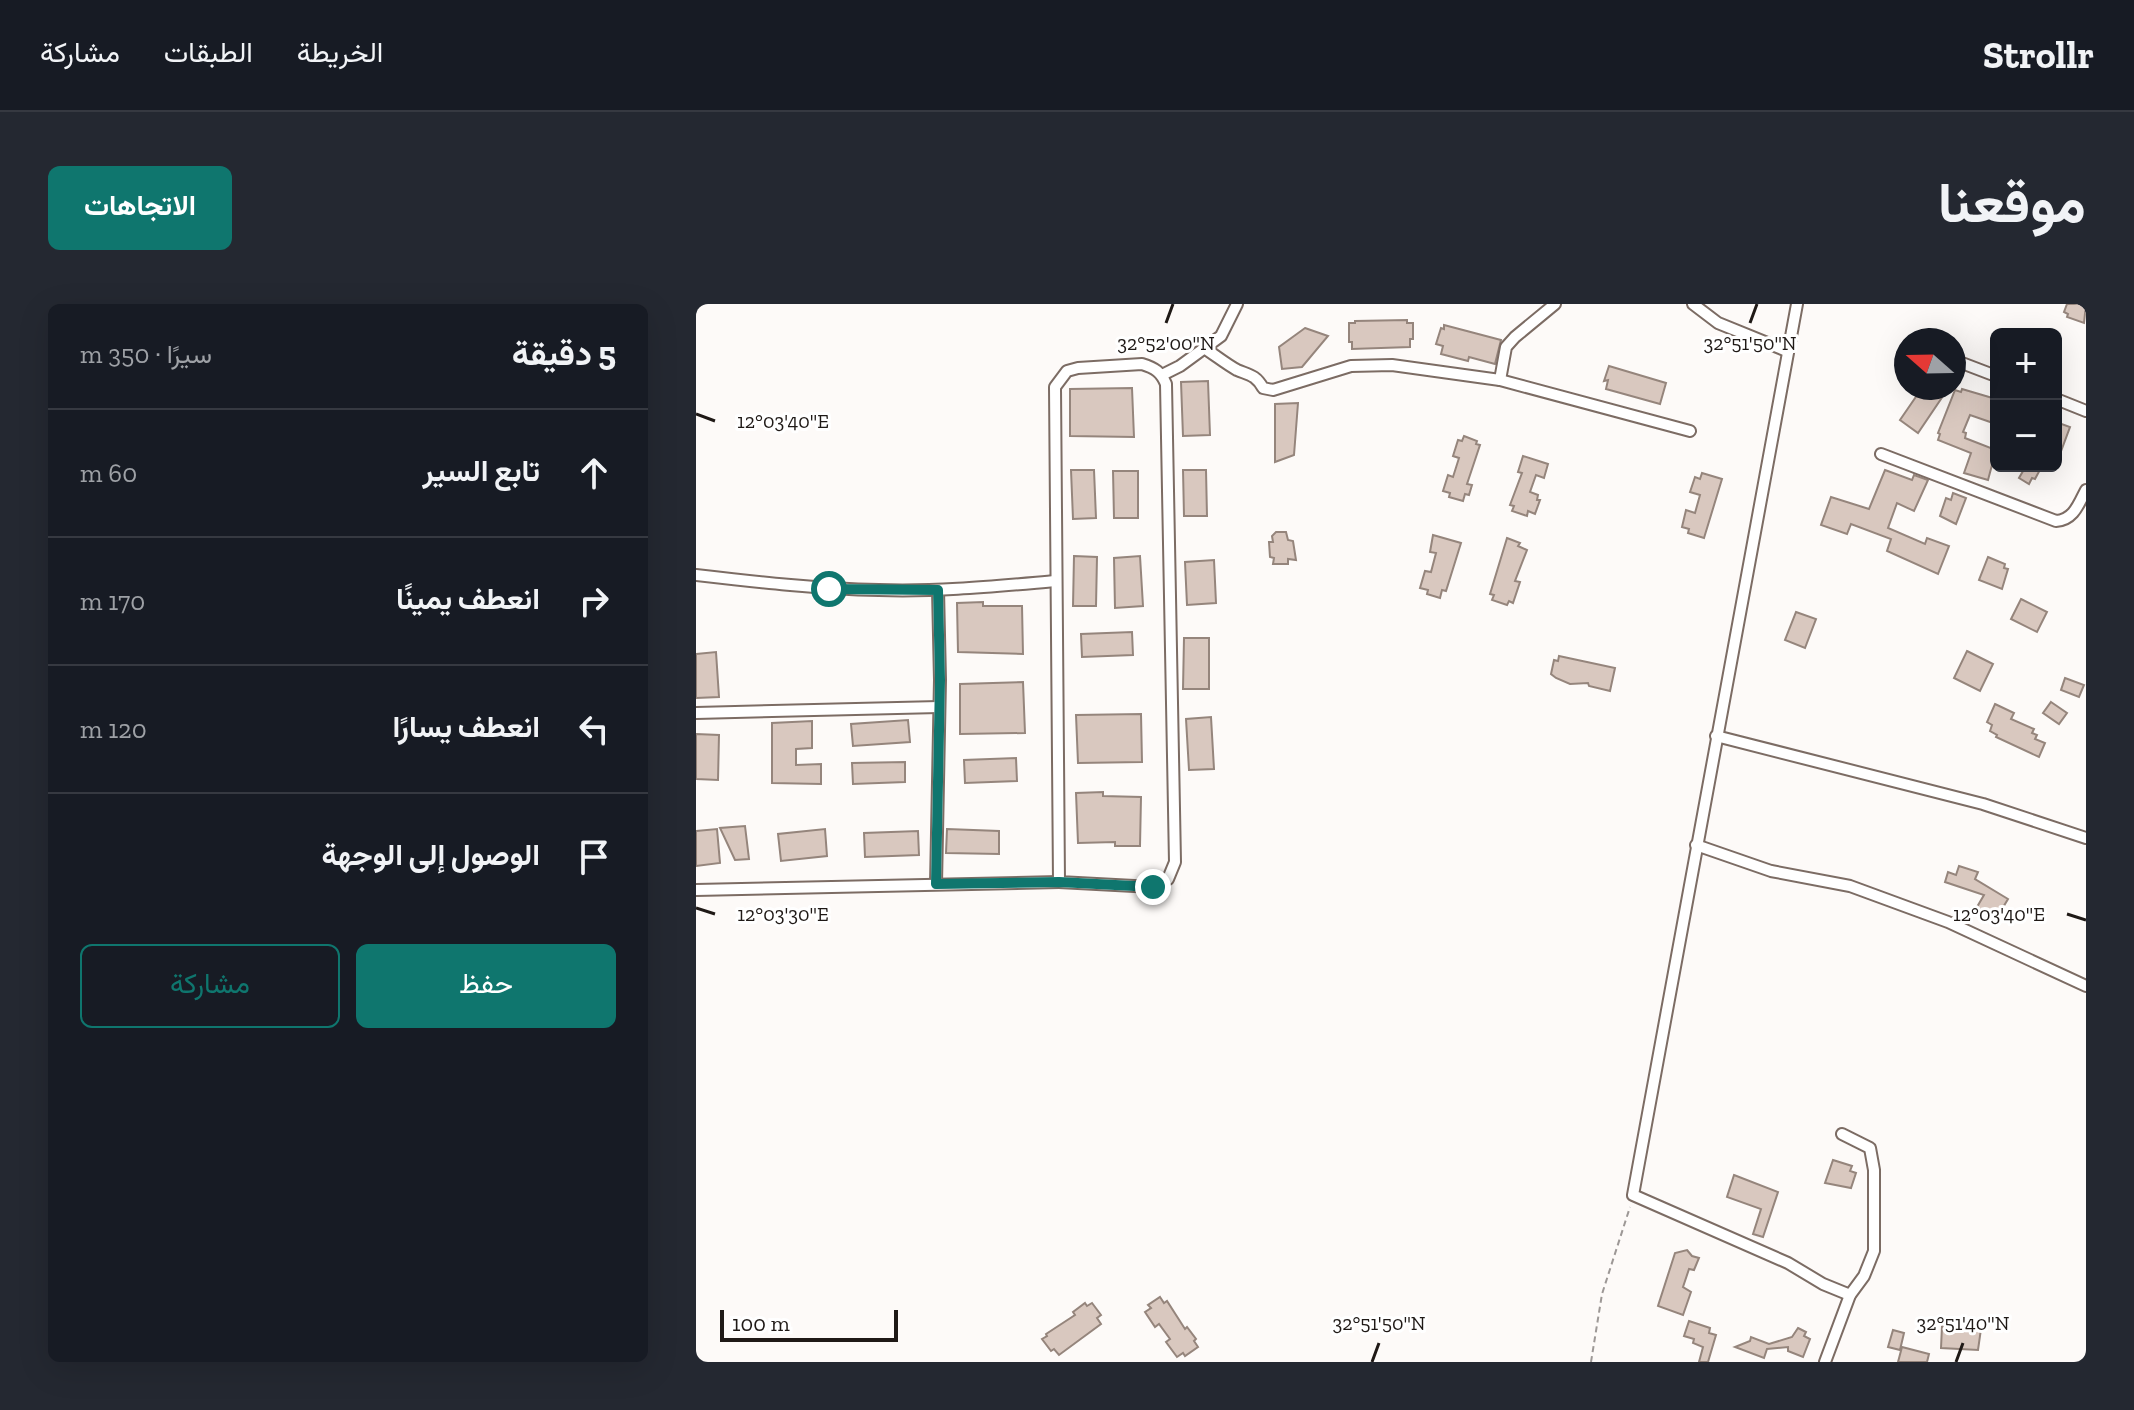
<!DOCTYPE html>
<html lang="ar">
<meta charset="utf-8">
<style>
:root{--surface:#171b24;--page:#242831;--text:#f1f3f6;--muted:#9ea1a6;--line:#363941;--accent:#0f766e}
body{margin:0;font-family:"Zilla Slab",Vazirmatn,serif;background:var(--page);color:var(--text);direction:rtl}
.controls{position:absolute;right:24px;top:24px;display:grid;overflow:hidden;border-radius:12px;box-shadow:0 8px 32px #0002}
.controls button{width:72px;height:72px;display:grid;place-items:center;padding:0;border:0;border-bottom:2px solid var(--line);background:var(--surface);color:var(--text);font:40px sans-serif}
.compass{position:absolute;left:1198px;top:24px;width:72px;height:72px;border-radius:50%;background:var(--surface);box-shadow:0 8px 32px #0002;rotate:290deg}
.scale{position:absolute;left:24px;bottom:20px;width:178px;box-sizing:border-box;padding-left:8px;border:4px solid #1f1916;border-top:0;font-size:22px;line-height:28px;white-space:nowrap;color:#1f1916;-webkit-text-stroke:6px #fff;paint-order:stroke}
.stop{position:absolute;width:24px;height:24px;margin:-18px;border:6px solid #0f766e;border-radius:50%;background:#fff}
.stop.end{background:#0f766e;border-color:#fff;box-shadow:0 2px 8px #0008}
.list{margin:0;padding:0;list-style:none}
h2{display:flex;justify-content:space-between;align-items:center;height:104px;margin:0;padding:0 32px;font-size:34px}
h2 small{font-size:26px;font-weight:400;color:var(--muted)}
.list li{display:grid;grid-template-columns:52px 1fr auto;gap:24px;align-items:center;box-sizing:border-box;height:128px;padding:0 32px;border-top:2px solid var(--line)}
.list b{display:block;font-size:30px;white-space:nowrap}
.list em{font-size:26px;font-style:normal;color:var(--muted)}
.actions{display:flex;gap:16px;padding:24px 32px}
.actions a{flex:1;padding:18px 0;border:2px solid var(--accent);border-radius:12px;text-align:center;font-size:28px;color:var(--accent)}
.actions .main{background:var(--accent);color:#fff}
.icon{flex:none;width:44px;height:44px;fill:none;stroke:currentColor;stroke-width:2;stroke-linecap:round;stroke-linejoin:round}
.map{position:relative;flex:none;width:1390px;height:1058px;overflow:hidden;direction:ltr;border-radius:12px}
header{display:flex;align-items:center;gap:48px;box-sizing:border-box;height:112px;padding:0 40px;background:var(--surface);border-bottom:2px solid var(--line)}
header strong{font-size:38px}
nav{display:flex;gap:44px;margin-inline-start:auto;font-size:28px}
.intro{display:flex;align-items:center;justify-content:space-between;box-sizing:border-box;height:192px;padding:0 48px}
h1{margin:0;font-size:56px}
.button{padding:20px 36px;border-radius:12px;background:var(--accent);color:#fff;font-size:28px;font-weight:700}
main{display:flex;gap:48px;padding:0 48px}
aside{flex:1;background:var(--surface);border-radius:12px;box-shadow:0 8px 32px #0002}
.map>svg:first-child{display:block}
</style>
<header>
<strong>Strollr</strong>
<nav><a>الخريطة</a><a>الطبقات</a><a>مشاركة</a></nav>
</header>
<div class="intro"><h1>موقعنا</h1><a class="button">الاتجاهات</a></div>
<main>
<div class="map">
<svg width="1390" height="1058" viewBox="0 0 1390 1058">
<rect width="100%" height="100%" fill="#fdfaf8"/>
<g fill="#d9c8bf" stroke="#95857c" stroke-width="2">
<path d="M1371 0H1390L1388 19 1371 13 1372 10 1368 8Z"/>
<path d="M711 16V19H717V35H714V43L656 45V38H653V19H659V17Z"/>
<path d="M748 21 805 36 799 60 773 53 772 57 745 50 747 42 740 40 745 24 748 25Z"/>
<path d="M609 24 632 32 606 63 586 65 583 43Z"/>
<path d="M913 62 970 79 964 100 910 85 912 76 908 77Z"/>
<path d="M512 77 514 131 487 132 485 78Z"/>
<path d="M436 84 438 133 374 132V85Z"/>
<path d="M1226 84H1235L1247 92 1222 129 1204 116Z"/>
<path d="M1266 85 1300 95V120L1274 111 1267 128 1270 129 1269 134 1300 146 1292 176 1268 169 1275 149 1242 136 1244 130 1242 129 1259 86 1265 88Z"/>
<path d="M602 99 598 151 579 158V100Z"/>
<path d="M1360 118 1374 123 1361 158H1360Z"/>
<path d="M768 132 781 137 780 140 784 141 771 180 776 181 773 191 769 190 767 197 753 193 754 189 747 187 752 171 757 173 763 154 757 152 762 136 766 137Z"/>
<path d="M827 152 852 160 848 174 840 171 834 188 842 191 841 196H844L839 210 832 207 831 212 816 207 818 202 814 201 826 169 822 168Z"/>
<path d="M1330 162H1346L1339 175 1336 174 1333 180 1323 174Z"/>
<path d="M375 166H398L400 214 377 215Z"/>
<path d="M487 166H510L511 212H488Z"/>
<path d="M1189 166 1216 176 1218 171 1232 176 1218 207 1201 199 1192 224 1229 240 1231 234 1253 242 1242 270 1191 247 1195 235 1155 220 1151 230 1125 221 1135 193 1173 205Z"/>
<path d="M417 167H442V214H418Z"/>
<path d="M1006 169 1026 175 1008 234 992 229 993 225 986 223 990 206 999 209 1004 191 994 188 999 173 1004 175Z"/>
<path d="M1257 189 1270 194 1260 220 1244 212 1250 194 1255 196Z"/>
<path d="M580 228H590L592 236 597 237 600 256 592 255V260H577L578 254 574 253 573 238H577L576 232Z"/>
<path d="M737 231 765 239 750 287 746 286 744 294 731 290 732 286 724 284 729 267 735 268 740 249 734 248Z"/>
<path d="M811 234 824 239 822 242 831 246 819 277 824 278 817 299 813 297 811 301 796 296 798 291 794 290Z"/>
<path d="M378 252 401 253 400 302H377Z"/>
<path d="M444 252 447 302 419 304 418 254Z"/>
<path d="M1292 253 1309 260 1308 264 1312 265 1306 285 1283 276Z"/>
<path d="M518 256 520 299 491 301 489 258Z"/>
<path d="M1325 295 1351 308 1341 328 1315 315Z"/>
<path d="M287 298V302H326L327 350 262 348 261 299Z"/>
<path d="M1100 308 1120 315 1109 344 1089 336Z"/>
<path d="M436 328 437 351 386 353 385 330Z"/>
<path d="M488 334H513V385H487Z"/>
<path d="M1271 347 1297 360 1284 387 1258 374Z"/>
<path d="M20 348 23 393 0 394V350Z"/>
<path d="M863 352 919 364 914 387 893 382 892 379 874 380 860 374 855 370 858 356 862 357Z"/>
<path d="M1369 374 1388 381 1383 393 1365 386Z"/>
<path d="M327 378 329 429 264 430V380Z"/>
<path d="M1355 398 1371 409 1363 420 1347 409Z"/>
<path d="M1299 400 1318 409 1315 415 1338 425 1336 429 1341 431 1339 435 1349 439 1343 453 1300 433 1301 431 1294 427 1296 421 1291 418Z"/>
<path d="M445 410 446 458 382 459 380 411Z"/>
<path d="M515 413 518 465 493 466 490 415Z"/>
<path d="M212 416 214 438 157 442 155 420Z"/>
<path d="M116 417V444L100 445V461L125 460V480L76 479V419Z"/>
<path d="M0 430 23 431 22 476 0 475Z"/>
<path d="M320 454 321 477 269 479 268 456Z"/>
<path d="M209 458V478L157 480 156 459Z"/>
<path d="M407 488V492L445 493 444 542H419V538L382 539 380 489Z"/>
<path d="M49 522 53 555 39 556 24 524Z"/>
<path d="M21 525 24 559 0 562V527Z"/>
<path d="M129 525 131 552 85 557 82 530Z"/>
<path d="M251 525 303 527V550L250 549Z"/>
<path d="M222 527 223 551 169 553 168 529Z"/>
<path d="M1263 562 1282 568 1279 575 1312 595 1300 615 1281 603 1288 591 1249 578 1252 568 1260 571Z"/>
<path d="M1137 856 1156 862 1154 867 1160 869 1155 884 1129 879Z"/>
<path d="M1038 871 1082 888 1067 933 1057 930 1065 905 1031 893Z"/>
<path d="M991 946 996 952 1003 954 998 966 993 965 987 983 995 988 987 1011 962 1002 979 949Z"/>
<path d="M464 993 468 999 471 997 489 1025 491 1023 500 1035 498 1037 502 1043 489 1052 487 1049 481 1053 470 1038 474 1035 463 1020 459 1023 449 1008 455 1004 452 1001Z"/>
<path d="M389 999 391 1002 396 999 405 1011 401 1014 405 1020 363 1051 358 1045 355 1047 346 1035 351 1032 350 1030 379 1011 377 1008Z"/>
<path d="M993 1017 1014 1024 1013 1029 1020 1031 1012 1058H1003L1007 1043 997 1039 998 1035 988 1032Z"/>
<path d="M1246 1022 1285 1025 1282 1046 1245 1044Z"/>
<path d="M1102 1024 1110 1028 1108 1032 1114 1035 1107 1053 1092 1047V1043L1071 1045 1068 1054 1039 1043 1054 1037 1055 1033 1073 1040 1096 1033Z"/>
<path d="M1197 1026 1208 1029 1204 1046 1192 1043Z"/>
<path d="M1206 1043 1233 1050 1231 1058H1202Z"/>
</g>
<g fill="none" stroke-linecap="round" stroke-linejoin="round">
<g stroke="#7c6c64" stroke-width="14">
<g id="minor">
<path d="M997 0 1022 19 1091 47"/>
<path d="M1101 0 937 891 1092 959 1127 980 1154 991"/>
<path d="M508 44C519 51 530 60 541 66 553 71 560 71 567 84L577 86 655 62 696 61 804 76 994 127"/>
<path d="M1258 56 1300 72"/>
<path d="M446 60C459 64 465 68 470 80L479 558 472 575 457 583 363 578 359 83 371 67 382 64Z"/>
<path d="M466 71 484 62 525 32 541 0"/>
<path d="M804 76 810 43 819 33 859 0"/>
<path d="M1360 95 1390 107"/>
<path d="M1185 150 1360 217C1378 216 1383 199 1390 186"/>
<path d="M0 271C61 278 122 285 183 286 242 288 301 282 360 277"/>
<path d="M0 409 243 403"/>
<path d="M1020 432 1287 500 1390 534"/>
<path d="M1000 541 1075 567 1154 582 1252 618 1390 682"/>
<path d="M240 580 244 376 242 286"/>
<path d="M0 586 363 578"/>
<path d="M1129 1058 1154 991 1168 972 1178 947V866L1174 844 1146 830"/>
</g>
</g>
<path stroke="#9d9896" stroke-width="2" stroke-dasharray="6 4" stroke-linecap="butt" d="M895 1058 906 990 934 903"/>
<use href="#minor" stroke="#fff" stroke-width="10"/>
</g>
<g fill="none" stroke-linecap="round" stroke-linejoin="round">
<path stroke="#0f766e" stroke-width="10" d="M133 285 242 286 244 376 240 580 363 578 457 583"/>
</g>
<path fill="none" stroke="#1f1916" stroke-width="3" d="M470 19 477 0M1054 19 1061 0M0 110 19 117M0 604 19 610M1371 610 1390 616M676 1058 683 1039M1260 1058 1267 1039"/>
<g font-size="20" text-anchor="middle" fill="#1f1916" stroke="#fff" stroke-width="6" stroke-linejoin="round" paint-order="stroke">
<text x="470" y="46">32°52'00"N</text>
<text x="1054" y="46">32°51'50"N</text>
<text x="87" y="124">12°03'40"E</text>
<text x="1303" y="617">12°03'40"E</text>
<text x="87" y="617">12°03'30"E</text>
<text x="683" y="1026">32°51'50"N</text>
<text x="1267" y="1026">32°51'40"N</text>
</g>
</svg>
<div class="controls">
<button>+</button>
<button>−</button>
</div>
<svg class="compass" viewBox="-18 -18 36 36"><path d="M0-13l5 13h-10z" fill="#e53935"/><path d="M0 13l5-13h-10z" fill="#9ea1a6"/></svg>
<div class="scale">100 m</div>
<div class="stop" style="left:133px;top:285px"></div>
<div class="stop end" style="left:457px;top:583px"></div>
</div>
<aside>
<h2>5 دقيقة<small>سيرًا · 350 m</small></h2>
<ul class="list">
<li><svg class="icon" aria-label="ahead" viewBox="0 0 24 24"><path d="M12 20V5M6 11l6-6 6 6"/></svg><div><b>تابع السير</b></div><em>60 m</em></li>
<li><svg class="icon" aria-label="right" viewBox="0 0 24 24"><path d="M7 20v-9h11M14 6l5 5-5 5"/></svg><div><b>انعطف يمينًا</b></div><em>170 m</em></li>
<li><svg class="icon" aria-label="left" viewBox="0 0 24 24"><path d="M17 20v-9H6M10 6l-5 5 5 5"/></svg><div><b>انعطف يسارًا</b></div><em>120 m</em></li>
<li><svg class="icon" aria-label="arrive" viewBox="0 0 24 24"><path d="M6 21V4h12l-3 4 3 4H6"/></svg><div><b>الوصول إلى الوجهة</b></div></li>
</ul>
<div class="actions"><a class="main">حفظ</a><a>مشاركة</a></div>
</aside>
</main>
